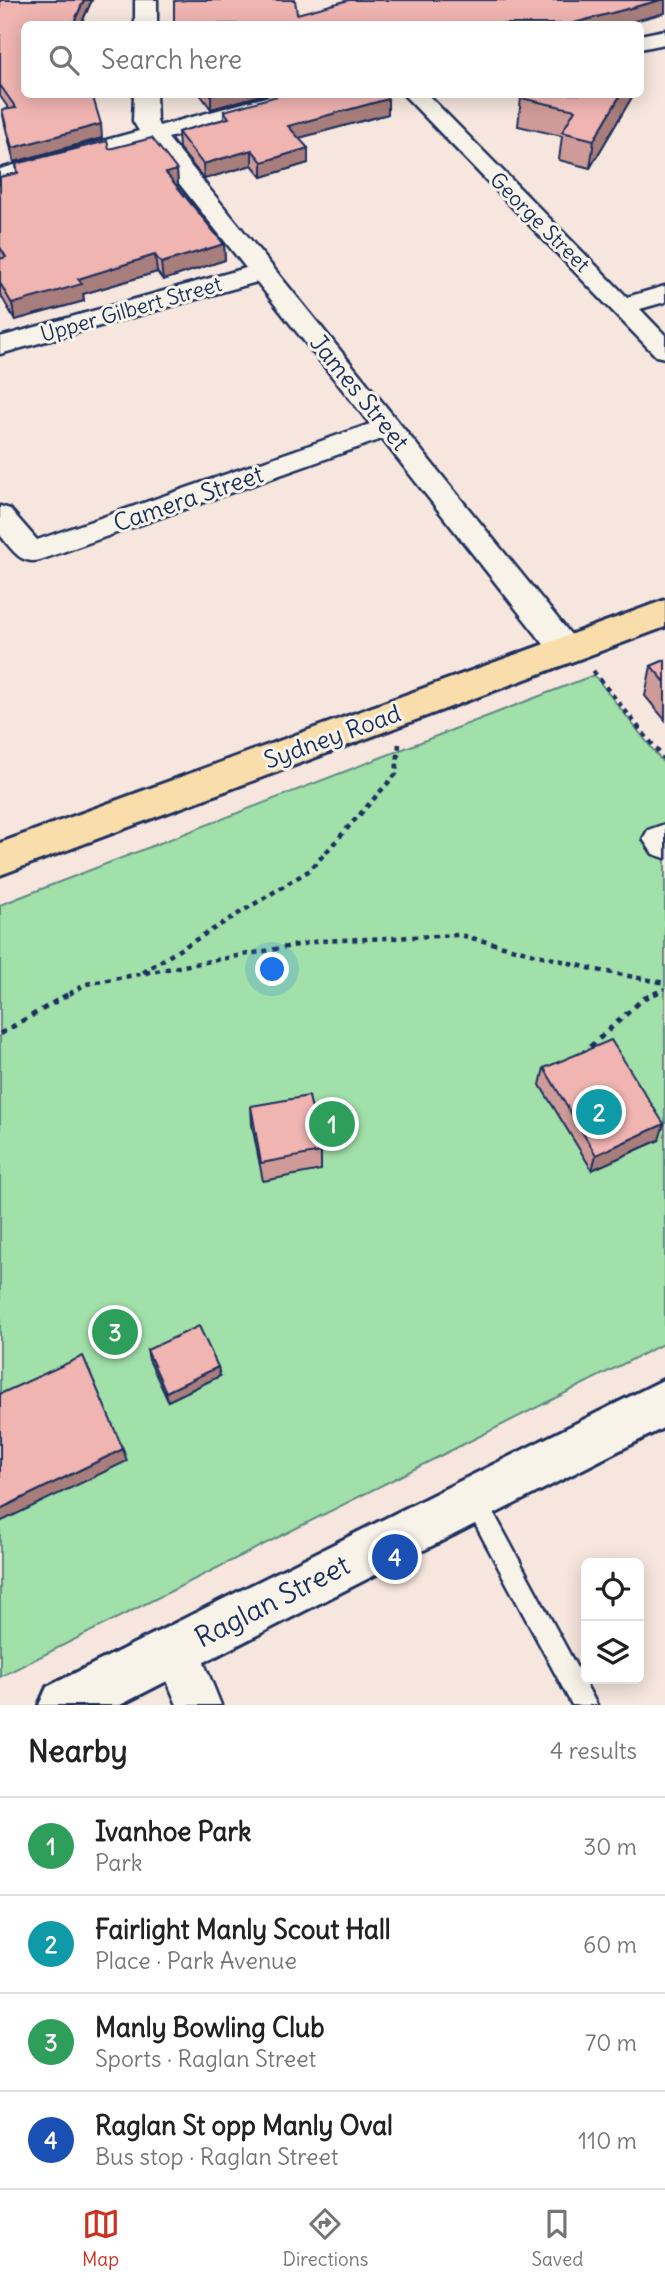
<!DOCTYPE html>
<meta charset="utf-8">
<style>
:root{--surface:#fff;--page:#f6f6f6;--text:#222;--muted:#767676;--line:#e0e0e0;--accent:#c8321e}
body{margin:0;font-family:Delius,sans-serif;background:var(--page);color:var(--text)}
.controls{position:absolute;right:21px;bottom:21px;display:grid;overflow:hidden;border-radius:10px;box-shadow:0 4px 18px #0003}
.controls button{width:63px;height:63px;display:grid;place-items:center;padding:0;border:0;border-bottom:2px solid var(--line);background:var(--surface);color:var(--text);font:35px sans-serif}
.you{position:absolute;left:273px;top:970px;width:24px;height:24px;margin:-18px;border:5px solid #fff;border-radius:50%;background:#1a73e8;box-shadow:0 0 0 10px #1a73e833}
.badge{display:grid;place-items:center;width:46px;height:46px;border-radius:50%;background:var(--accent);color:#fff;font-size:23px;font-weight:700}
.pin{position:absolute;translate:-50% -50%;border:4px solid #fff;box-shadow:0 2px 7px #0006}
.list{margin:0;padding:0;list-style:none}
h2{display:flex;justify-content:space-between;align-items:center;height:91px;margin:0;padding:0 28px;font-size:30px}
h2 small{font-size:23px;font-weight:400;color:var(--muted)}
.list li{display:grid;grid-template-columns:46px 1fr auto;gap:21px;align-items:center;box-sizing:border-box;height:98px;padding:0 28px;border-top:2px solid var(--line)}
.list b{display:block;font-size:26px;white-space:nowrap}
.list p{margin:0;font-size:23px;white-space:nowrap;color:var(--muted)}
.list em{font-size:23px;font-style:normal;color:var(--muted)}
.icon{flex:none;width:38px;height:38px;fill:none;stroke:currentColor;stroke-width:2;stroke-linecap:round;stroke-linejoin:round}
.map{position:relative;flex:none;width:665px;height:1705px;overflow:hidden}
.search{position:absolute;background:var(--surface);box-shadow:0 4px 18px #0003;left:21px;right:21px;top:21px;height:77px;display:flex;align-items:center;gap:18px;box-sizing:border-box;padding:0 24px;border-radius:10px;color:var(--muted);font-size:26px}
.sheet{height:483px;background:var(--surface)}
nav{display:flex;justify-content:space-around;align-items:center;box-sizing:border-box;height:98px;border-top:2px solid var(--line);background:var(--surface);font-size:19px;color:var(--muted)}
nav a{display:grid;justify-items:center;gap:4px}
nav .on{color:var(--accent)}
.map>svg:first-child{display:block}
</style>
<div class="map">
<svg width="665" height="1705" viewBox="0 0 665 1705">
<rect width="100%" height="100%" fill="#f6e6dd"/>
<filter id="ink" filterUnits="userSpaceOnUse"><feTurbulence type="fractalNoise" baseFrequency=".0143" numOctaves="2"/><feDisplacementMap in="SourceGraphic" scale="14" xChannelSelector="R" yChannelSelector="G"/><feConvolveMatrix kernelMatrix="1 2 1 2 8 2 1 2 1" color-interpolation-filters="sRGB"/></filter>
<g filter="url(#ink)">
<path fill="#a1e0a9" stroke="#5e8884" stroke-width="2" d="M594 675 665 765V1343L0 1677V905Z"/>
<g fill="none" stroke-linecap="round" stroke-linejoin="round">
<g stroke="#1b2f5e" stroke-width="5">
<path id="lane" d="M474 1488 482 1491 597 1705H572L466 1507 463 1499 466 1491Z"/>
</g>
<g stroke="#1b2f5e" stroke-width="5">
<g id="street">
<rect x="135" y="0" width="22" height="24"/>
<path d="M665 30V44L640 49V35Z"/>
<path d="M134 94H156L157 121 159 126 277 94H316L313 99 168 138 576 641 580 649 576 657 565 660 554 657 382 439 40 560C20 565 12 549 0 535V506L10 509 37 540 370 424 257 282 0 354V337L246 268 148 144 0 183V169L139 131 133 121Z"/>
<path d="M403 94H427L627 297 665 286V302L640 309 665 335V358L656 356Z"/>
<path d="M665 824V858L653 854 643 839 648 830Z"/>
<path d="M176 1627 192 1633 221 1705H177L154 1649 160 1633Z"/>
</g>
</g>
<g stroke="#1b2f5e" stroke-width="6">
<path id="secondary" d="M665 1379V1427L120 1705H39L47 1687Z"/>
</g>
<g stroke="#1b2f5e" stroke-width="6">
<path id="primary" d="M665 600V627L0 875V843Z"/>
</g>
<g stroke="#1b2f5e" stroke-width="4.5" stroke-dasharray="5 5" stroke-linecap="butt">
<path d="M593 671 665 760"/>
<path d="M143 972 310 870 396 774 399 744"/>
<path d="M69 994 86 984 319 941 460 935 597 970 665 983"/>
<path d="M654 994 665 989"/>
</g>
<g stroke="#1b2f5e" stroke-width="5" stroke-dasharray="6 6" stroke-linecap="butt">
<path d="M0 1034 72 992"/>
<path d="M581 1055 643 999 658 992"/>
</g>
<use href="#lane" fill="#f7f3e8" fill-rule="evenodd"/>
<use href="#street" fill="#f7f3e8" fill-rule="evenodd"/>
<use href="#secondary" fill="#f7f3e8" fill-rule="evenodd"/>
<use href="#primary" fill="#f9deab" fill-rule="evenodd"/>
</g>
<g fill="#ce9b98" stroke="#1b2f5e" stroke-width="2">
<path d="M0 0H92L81 24H24L102 138 14 162 5 125 2 110 9 109 0 96Z"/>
<path d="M200 94H265L211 109Z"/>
<path d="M632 97 590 168 559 160 562 136 518 126 521 98Z"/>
<path d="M388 99V114L299 138 308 163 262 177 252 165 204 179 179 148 178 132 224 119V111Z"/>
<path d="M109 149 177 170 178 186 177 187 224 244 225 260 163 280 157 272 83 294 84 301 15 320 0 294V177L17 173 16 164Z"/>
<path d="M665 660V720L645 696 651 666Z"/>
<path d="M544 1068 659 1140 592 1170 540 1085Z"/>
<path d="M251 1106 321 1152V1170L263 1181 252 1125Z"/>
<path d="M147 1350 220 1376 168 1401 149 1360Z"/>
</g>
<g fill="#a87e7c" stroke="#1b2f5e" stroke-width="2">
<path d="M84 0H92L81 24H73Z"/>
<path d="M661 0H665V13L623 24H570Z"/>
<path d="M211 94H265L211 109Z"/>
<path d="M621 94H633L632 97 590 168 594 140Z"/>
<path d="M388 99V114L288 141V126Z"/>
<path d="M101 124 102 138 14 162 12 148Z"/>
<path d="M308 148V163L262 177V162Z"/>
<path d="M252 150V165L204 179 203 164Z"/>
<path d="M177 170 178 186 167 190 166 173Z"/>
<path d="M224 244 225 260 163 280 161 263Z"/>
<path d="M155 255 157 272 83 294 84 301 15 320 12 304 78 279Z"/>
<path d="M664 1124 659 1140 592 1170 596 1155Z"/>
<path d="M218 1367 220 1376 168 1401 166 1392Z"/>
<path d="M123 1449 127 1461 0 1522V1509Z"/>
</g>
<g fill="#f0b4b1" stroke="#1b2f5e" stroke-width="2">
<path d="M0 0H84L73 24H24V94H92L101 124 12 148 2 110 16 108 0 85Z"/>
<path d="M187 0H295L297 14 349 0H661L570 24H174V1Z"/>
<path d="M284 94H385L388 99 288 126 308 148 262 162 252 150 203 164 178 132 229 118 224 111Z"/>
<path d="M523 94H621L594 140 562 132 575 110 521 98Z"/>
<path d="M152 138 177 170 166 173 224 244 161 263 155 255 78 279 82 284 12 304 0 283V259L6 257 0 247V177L18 173 16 164 107 141 109 149Z"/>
<path d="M665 660V682L651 666Z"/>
<path d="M611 1040 664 1124 596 1155 544 1068Z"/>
<path d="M309 1096 321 1152 261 1163 251 1106Z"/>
<path d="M199 1326 218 1367 166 1392 147 1350Z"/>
<path d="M83 1356 123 1449 0 1509V1394Z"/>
</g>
</g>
<g text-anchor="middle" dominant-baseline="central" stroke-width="6" stroke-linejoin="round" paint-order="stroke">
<g font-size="21" fill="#1b2f5e" stroke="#f7f3e8">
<text transform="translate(540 222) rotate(45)">George Street</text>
<text transform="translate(131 309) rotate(-16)">Upper Gilbert Street</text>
</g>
<g font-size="24" fill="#1b2f5e" stroke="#f7f3e8">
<text transform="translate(360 392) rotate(51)">James Street</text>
<text transform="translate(188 498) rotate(-19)">Camera Street</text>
<text transform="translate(332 736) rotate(-20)">Sydney Road</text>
</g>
<g font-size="28" fill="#1b2f5e" stroke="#f7f3e8">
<text transform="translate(272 1601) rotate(-27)">Raglan Street</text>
</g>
</g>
</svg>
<div class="controls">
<button><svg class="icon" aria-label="locate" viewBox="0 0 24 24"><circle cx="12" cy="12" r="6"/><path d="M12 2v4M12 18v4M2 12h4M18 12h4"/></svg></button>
<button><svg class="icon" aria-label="layers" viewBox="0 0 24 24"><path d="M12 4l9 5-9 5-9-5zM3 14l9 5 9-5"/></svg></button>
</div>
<div class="you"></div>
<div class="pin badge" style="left:332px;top:1124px;background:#2e9e5b">1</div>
<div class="pin badge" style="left:599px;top:1112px;background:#0f9aa8">2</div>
<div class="pin badge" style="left:115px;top:1332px;background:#2e9e5b">3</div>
<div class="pin badge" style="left:395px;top:1557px;background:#1a4fb4">4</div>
<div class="search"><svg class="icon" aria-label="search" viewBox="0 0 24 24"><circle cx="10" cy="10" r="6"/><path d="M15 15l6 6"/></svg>Search here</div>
</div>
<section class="sheet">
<h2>Nearby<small>4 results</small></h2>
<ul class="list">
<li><span class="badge" style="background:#2e9e5b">1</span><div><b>Ivanhoe Park</b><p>Park</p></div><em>30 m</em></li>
<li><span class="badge" style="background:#0f9aa8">2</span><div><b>Fairlight Manly Scout Hall</b><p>Place · Park Avenue</p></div><em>60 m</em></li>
<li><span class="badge" style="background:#2e9e5b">3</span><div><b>Manly Bowling Club</b><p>Sports · Raglan Street</p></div><em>70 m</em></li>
<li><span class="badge" style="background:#1a4fb4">4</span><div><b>Raglan St opp Manly Oval</b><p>Bus stop · Raglan Street</p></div><em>110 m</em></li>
</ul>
</section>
<nav>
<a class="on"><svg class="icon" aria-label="map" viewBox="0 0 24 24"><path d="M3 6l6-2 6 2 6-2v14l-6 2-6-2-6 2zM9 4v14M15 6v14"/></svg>Map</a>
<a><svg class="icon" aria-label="directions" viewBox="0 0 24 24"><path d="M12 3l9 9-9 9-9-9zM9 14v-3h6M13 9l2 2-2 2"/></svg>Directions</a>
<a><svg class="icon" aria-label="saved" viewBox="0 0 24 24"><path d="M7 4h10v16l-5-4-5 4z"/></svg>Saved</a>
</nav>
